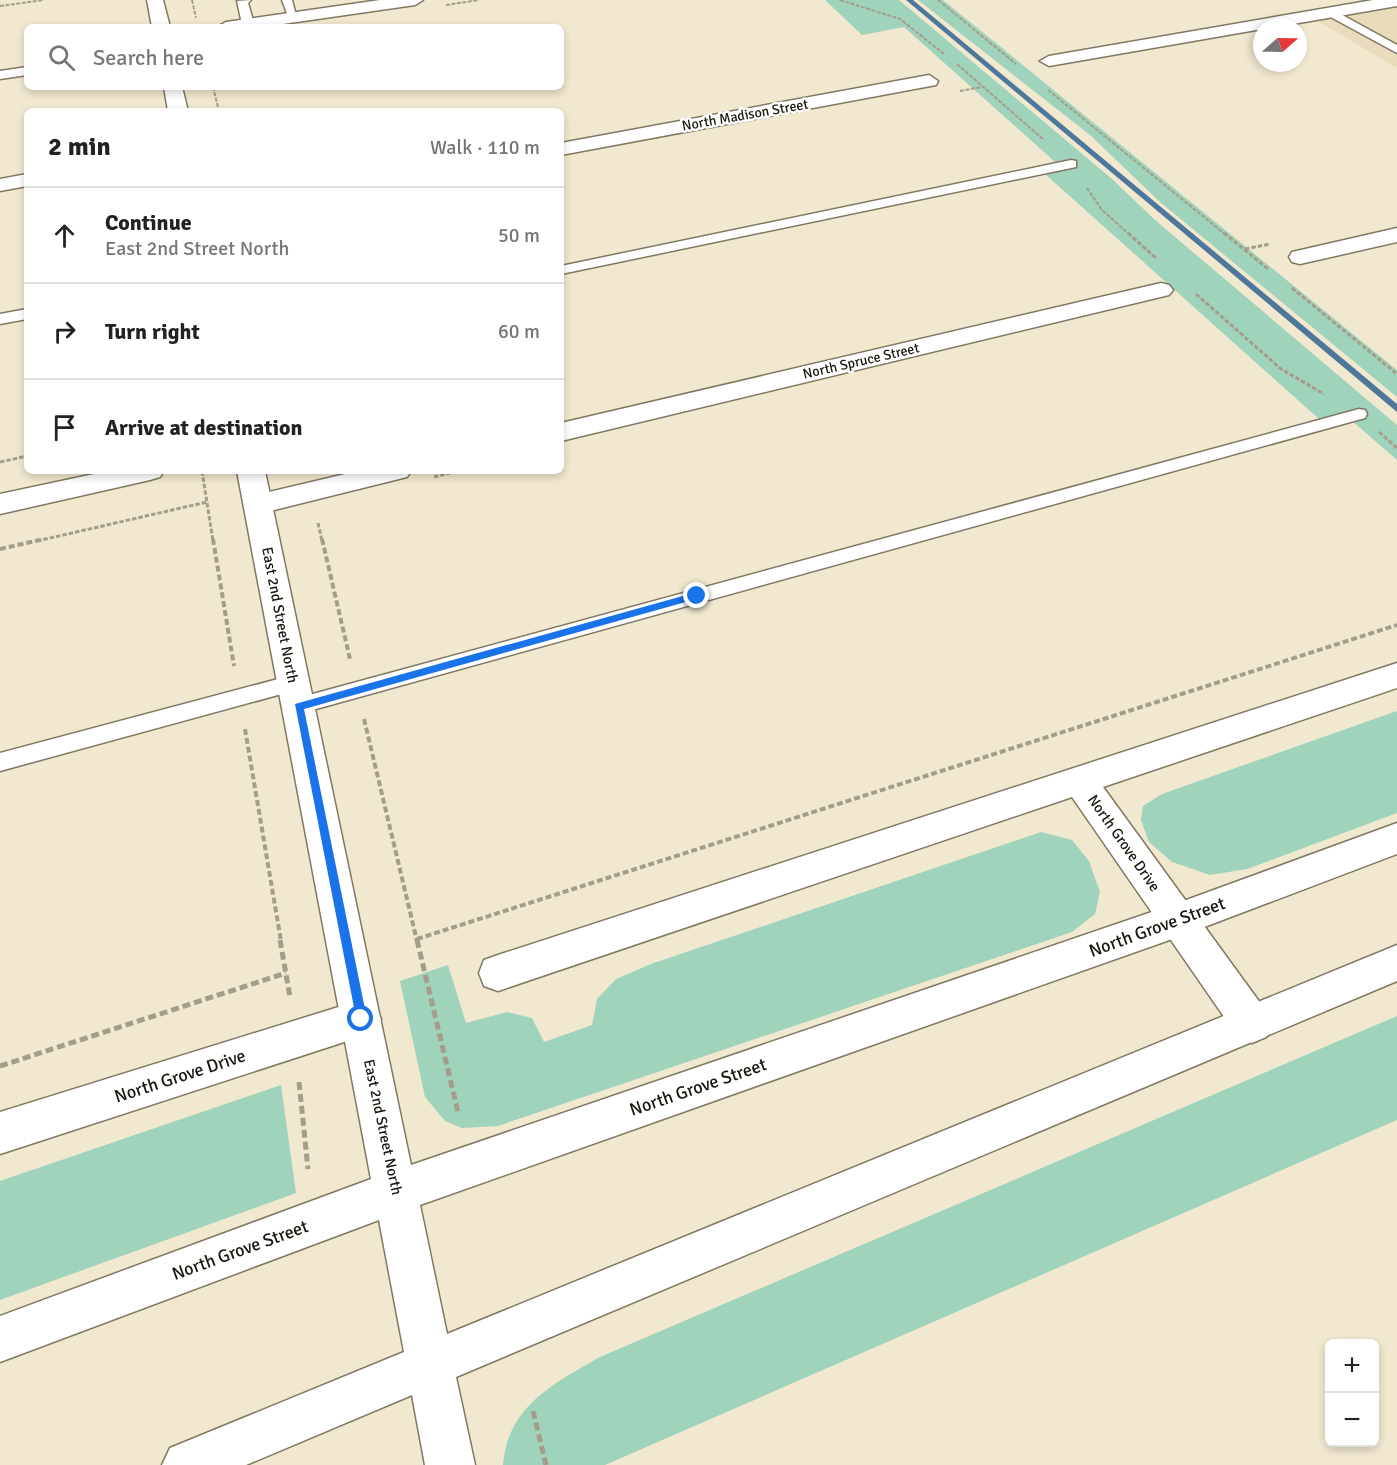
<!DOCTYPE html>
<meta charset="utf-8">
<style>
:root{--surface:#fff;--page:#f6f6f6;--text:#222;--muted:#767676;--line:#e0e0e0}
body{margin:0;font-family:Signika,sans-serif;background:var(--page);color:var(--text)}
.controls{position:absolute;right:18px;bottom:18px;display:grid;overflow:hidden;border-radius:9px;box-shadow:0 3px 9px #0003}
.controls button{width:54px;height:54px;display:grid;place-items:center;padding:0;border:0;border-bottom:2px solid var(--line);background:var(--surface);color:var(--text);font:30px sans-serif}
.compass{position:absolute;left:1253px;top:18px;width:54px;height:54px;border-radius:50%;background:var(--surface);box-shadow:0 3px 9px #0003;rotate:70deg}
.stop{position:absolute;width:18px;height:18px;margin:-14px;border:4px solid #1a73e8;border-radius:50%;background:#fff}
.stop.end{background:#1a73e8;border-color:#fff;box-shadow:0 2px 6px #0008}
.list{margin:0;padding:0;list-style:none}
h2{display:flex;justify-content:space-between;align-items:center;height:78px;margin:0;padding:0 24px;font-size:26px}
h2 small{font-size:20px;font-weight:400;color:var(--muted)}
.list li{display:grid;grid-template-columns:39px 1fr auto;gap:18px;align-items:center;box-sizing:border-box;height:96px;padding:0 24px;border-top:2px solid var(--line)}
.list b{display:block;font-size:22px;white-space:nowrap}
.list p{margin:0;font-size:20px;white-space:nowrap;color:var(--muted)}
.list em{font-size:20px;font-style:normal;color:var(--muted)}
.icon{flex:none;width:33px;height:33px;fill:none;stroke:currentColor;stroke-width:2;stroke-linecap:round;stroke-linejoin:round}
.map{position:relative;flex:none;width:1397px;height:1465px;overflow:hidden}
.search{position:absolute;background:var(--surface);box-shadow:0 3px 9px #0003;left:24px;top:24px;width:540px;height:66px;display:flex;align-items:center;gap:15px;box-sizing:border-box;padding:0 21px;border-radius:9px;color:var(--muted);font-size:22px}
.panel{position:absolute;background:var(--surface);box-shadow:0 3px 9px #0003;left:24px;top:108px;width:540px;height:366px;border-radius:9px}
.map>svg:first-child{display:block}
</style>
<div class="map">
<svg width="1397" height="1465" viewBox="0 0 1397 1465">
<rect width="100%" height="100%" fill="#f1e8d0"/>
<path fill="#e8dcbd" d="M1397 6V68L1318 21Z"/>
<g fill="#a0d3bb">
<path d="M825 0H899L1112 179 1155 220 1397 425V460L1351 420 1328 427 1045 174 1063 169 904 27 862 35Z"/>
<path d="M918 0H943L1397 370V397L1160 202 1090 135Z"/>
<path d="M1397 711V813L1247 869 1210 875 1172 862 1149 842 1141 820 1143 806 1162 794Z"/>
<path d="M1041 832 1072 840 1089 861 1100 892 1095 914 1072 932 498 1126 462 1128 445 1121 425 1097 400 981 448 965 466 1023 507 1012 532 1018 544 1042 592 1025 597 999 616 979 651 964Z"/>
<path d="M1397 1016V1120L605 1465H503C507 1407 554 1383 600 1357Z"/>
<path d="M281 1085 296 1193 0 1300V1181Z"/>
</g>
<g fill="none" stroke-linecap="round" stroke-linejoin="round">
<path fill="#4e779b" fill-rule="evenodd" d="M906 0H913L1397 404V412Z"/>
<g stroke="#807862" stroke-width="3">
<g id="service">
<path d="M251 0 248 3 254 24 247 27 242 24 237 1Z"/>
<path d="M282 0H292L297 19H289Z"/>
<path d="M1327 11H1335L1397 45V53L1327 15Z"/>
<path d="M27 67V75L0 79V71Z"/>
<path d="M1071 160 1076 161V167L561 274V266Z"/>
<path d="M27 309V319L0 324V314Z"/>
<path d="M1359 409 1365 410 1367 414 1365 418 298 714 291 712 288 706 291 700 298 698Z"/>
<path d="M293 675 300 677 303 683 300 689 0 771V753Z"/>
</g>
</g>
<g stroke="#807862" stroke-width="3">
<g id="minor">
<path d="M380 0H423L415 5 262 27H217L226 22Z"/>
<path d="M1373 0H1397V6L1276 27H1262V29L1049 66 1040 61 1049 56Z"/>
<path d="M929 75 938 81 936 85 561 155V143Z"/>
<path d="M27 174V186L0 191V179Z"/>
<path d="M1397 228V242L1300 264 1292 262 1289 257 1292 252Z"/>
<path d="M1161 283 1169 285 1173 290 1169 295 561 441V423Z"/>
<path d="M108 471H164L160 477 150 480 0 514V494Z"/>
<path d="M358 471H411L407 477 258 514 248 511 244 504 248 497Z"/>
<path d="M1397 663V688L1103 787 1266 1011 1272 1024 1266 1037 1252 1043 1238 1037 1072 797 498 991 484 986 479 973 484 960 498 955Z"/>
<path d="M361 1000 375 1006 381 1019 375 1032 0 1154V1112Z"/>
</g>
</g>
<g stroke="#807862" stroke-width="3">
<g id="tertiary">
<path d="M147 0H163L170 27H152Z"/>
<path d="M164 87H182L188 111H168Z"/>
<path d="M237 471H265L411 1165 1178 903 1397 823V854L1178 937 420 1205 447 1334 1397 945V981L456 1377 475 1465H425L412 1395 246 1465H162L170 1448 404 1352 379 1220 0 1362V1316L371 1179Z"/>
</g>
</g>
<g stroke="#a49d8b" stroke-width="2" stroke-dasharray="4 1.5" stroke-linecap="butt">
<path d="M192 0 196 18"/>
<path d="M840 0 900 19 944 54"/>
<path d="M938 0 1016 64"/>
<path d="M446 5 479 0"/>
<path d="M0 6 44 0"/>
<path d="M957 64 1044 140"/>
<path d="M213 87 219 111"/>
<path d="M1048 90 1226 235"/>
<path d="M960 91 982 87"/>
<path d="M1087 188 1102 210 1130 235"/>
</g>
<g stroke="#a49d8b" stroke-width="3" stroke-dasharray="4.5 2" stroke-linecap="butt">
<path d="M1128 233 1157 259"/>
<path d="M1224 233 1268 269"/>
<path d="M1245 249 1270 244"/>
<path d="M1292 288 1397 374"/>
<path d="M1196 294 1281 369 1324 394"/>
<path d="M1379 432 1397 448"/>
<path d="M0 462 27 456"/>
<path d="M202 471 213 541"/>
<path d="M434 477 457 471"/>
<path d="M318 523 322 541"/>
<path d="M37 541 207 502"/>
</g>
<g stroke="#a49d8b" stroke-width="4" stroke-dasharray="6 3" stroke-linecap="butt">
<path d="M213 539 234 666"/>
<path d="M322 539 350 659"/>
<path d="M0 549 44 539"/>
<path d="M364 719 417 941"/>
<path d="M245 729 281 941"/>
<path d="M417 939 1397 625"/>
</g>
<g stroke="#a49d8b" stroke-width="5" stroke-dasharray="8 4" stroke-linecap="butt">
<path d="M280 940 290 997"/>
<path d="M417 940 458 1112"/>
<path d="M0 1066 286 973"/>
<path d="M299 1082 308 1169"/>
<path d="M533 1411 546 1465"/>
</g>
<use href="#service" fill="#fff" fill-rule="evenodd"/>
<use href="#minor" fill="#fff" fill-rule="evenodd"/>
<use href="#tertiary" fill="#fff" fill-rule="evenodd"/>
</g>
<path fill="#1a73e8" d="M697 592 701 596 700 598 304 709 367 1019 361 1024 357 1023 295 704Z"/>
<g text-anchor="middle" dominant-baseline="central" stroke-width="5" stroke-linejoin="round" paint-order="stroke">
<g font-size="14" fill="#19160d" stroke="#fff">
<text transform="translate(745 115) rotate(-10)">North Madison Street</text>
<text transform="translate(861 361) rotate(-13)">North Spruce Street</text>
</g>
<g font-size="15" fill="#19160d" stroke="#fff">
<text transform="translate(280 615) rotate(79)">East 2nd Street North</text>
<text transform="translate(1124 843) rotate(55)">North Grove Drive</text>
<text transform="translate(383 1127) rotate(78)">East 2nd Street North</text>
</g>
<g font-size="18" fill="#19160d" stroke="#fff">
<text transform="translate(1157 927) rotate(-20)">North Grove Street</text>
<text transform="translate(180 1076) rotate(-18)">North Grove Drive</text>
<text transform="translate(698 1087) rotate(-19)">North Grove Street</text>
<text transform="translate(240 1250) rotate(-20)">North Grove Street</text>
</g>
</g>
</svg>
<div class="controls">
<button>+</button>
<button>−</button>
</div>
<svg class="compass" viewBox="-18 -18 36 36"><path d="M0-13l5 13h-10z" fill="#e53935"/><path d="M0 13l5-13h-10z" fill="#767676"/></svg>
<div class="stop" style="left:361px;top:1019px"></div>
<div class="stop end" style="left:697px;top:596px"></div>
<div class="search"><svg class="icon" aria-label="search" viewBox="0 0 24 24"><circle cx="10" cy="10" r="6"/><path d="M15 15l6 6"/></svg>Search here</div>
<section class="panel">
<h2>2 min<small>Walk · 110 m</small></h2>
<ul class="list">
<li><svg class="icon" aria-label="ahead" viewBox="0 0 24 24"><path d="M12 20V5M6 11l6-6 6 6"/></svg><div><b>Continue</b><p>East 2nd Street North</p></div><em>50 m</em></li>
<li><svg class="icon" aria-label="right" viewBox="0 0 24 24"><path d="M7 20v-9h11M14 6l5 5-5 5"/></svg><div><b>Turn right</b></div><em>60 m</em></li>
<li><svg class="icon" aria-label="arrive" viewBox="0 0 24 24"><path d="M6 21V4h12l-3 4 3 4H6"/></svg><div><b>Arrive at destination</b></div></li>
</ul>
</section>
</div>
